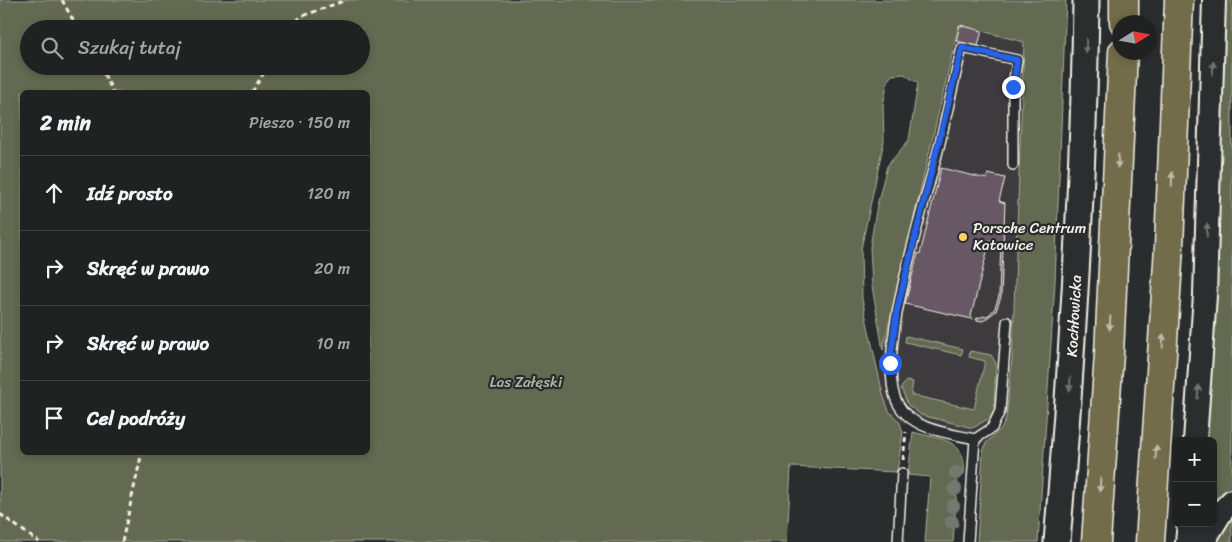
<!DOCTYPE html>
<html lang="pl">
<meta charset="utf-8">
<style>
:root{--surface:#202222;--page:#282a2a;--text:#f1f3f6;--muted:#a2a4a5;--line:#3d3f40}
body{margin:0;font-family:Sriracha,sans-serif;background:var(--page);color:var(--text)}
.controls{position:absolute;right:15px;bottom:15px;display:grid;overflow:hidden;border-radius:8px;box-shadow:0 2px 8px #0003}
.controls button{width:45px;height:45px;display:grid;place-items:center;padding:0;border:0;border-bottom:1px solid var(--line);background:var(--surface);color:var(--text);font:25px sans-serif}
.compass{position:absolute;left:1112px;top:15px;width:45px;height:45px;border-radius:50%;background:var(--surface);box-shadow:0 2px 8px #0003;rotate:79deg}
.stop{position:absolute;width:15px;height:15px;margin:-11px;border:4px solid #2563eb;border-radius:50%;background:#fff}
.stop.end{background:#2563eb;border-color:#fff;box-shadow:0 1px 5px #0008}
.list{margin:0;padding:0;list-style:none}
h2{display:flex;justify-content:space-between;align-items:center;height:65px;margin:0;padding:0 20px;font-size:21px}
h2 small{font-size:16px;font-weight:400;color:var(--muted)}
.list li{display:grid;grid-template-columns:32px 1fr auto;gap:15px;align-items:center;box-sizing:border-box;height:75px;padding:0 20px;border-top:1px solid var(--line)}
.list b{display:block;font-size:19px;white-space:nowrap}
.list em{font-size:16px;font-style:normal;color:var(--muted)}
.icon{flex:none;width:28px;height:28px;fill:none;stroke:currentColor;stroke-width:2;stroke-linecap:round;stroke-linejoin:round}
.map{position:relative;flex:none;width:1232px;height:542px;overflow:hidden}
.search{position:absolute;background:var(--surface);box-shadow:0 2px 8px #0003;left:20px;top:20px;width:350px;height:55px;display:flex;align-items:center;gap:12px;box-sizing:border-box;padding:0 18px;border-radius:28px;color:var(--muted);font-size:19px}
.panel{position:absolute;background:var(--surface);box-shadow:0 2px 8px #0003;left:20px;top:90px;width:350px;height:365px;border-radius:8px}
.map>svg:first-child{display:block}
</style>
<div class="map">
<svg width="1232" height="542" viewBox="0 0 1232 542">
<rect width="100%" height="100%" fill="#2a2d2e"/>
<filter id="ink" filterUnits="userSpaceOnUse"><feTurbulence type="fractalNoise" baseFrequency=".02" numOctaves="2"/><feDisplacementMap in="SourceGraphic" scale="10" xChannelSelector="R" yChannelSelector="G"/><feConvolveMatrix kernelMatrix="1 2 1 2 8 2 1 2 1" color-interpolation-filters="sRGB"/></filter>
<g filter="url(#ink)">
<path fill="#3d3a3e" d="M962 13 1035 32 1018 454 900 423 889 411 883 395 879 372Z"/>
<g fill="#646b51" stroke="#acae9c" fill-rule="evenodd">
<path d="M0 0H1066L1055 282 1038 542H977L983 452 986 443 1002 428 1006 419 1012 360 1024 42 959 25 883 350 872 286 870 247 877 205 887 166 909 140 918 83 904 74 892 75 888 80 883 105 884 141 861 249 862 299 883 395 889 411 900 423 903 432 897 472 791 467 787 542H0ZM29 29H361V66H29ZM22 92H368V452H22Z"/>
<path d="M1225 0H1232V490L1213 511V441H1205L1222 129Z"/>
<path d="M906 336 963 349 961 355 905 342Z"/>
<path d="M970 351 991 355 996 363 994 409 991 417 973 428 921 415 908 405 901 388 906 381 913 382 911 395 974 409 985 361 969 357Z"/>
<path d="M913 432C941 440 967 438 964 474H958L953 542H925L930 477 908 475Z"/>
<path d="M1232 511V542H1210Z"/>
</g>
<g fill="#685965" stroke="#f4f1e8">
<path d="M960 25 982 31 978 46 956 41Z"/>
<path d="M941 168 987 179 988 174 1005 178 999 201 1005 203 1001 297 996 311 983 321 976 320 977 318 989 315 995 308 999 296 1001 243 990 240 971 316 972 319 905 304 918 253 920 254Z"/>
</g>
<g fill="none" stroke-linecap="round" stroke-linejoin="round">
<g stroke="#f4f1e8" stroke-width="12">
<g id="service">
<path d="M1007 322 1000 411 992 428 975 439C949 433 912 430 898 404 873 361 924 207 937 155 946 120 953 84 962 48L1017 60 1013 87V165"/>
<path d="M898 542 902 473"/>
<path d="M968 542 975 439"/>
</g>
</g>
<g stroke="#f4f1e8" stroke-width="26">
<g id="tertiary">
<path d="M1195 441 1205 295 1214 0"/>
<path d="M1187 542 1189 523"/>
<path d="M1203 542 1222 511 1232 501"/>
</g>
</g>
<g stroke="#f4f1e8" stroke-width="29">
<path id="secondary" d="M1057 542C1072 361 1084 181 1086 0"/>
</g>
<g stroke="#f4f1e8" stroke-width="31">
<g id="motorway">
<path d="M1124 0V22"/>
<path d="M1096 542 1109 354 1123 52"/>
<path d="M1150 542 1169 247 1179 0"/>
</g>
</g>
<g stroke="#f4f1e8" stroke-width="3" stroke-dasharray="5 4" stroke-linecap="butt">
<path d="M62 0 78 29"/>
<path d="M292 29 300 17 346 0"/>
<path d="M100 66 113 92"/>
<path d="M252 92 268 66"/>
<path d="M903 460 906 432"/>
<path d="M0 514 39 542"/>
<path d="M122 542 142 452"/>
</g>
<use href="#service" stroke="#2a2d2e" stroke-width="9"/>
<use href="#tertiary" stroke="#2a2d2e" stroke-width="22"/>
<use href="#secondary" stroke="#2a2d2e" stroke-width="25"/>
<use href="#motorway" stroke="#736c4b" stroke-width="28"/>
</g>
<g fill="#75786f">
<circle cx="956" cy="473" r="7"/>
<circle cx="955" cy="489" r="7"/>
<circle cx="953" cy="506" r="7"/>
<circle cx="952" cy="522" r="7"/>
</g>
<defs><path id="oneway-solid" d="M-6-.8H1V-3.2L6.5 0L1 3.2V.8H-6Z" transform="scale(1.25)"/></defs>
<g fill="#71726f">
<use href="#oneway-solid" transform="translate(1086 46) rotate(91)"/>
<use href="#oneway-solid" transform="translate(1213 68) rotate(-88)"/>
<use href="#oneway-solid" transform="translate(1207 230) rotate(-88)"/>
<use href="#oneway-solid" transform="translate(1070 384) rotate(94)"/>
<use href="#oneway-solid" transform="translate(1198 392) rotate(-86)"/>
</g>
<g fill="#c0bca9">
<use href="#oneway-solid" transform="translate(1118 161) rotate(93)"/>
<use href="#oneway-solid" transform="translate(1172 179) rotate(-88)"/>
<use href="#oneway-solid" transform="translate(1110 323) rotate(93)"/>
<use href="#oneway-solid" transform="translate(1163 341) rotate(-86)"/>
<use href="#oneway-solid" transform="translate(1156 452) rotate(-86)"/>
<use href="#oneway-solid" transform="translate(1100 485) rotate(94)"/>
</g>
</g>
<g fill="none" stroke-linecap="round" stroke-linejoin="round" filter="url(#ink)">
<path stroke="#2563eb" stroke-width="6" d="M890 363 897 310 962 48 1017 60 1013 87"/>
</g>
<circle fill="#ffd166" stroke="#2a2d2e" stroke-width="2" cx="963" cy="237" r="5"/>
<g text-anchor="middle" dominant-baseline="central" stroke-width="4.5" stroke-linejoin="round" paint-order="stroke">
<g font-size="15" fill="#f4f1e8" stroke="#2a2d2e" text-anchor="start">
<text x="973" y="228">Porsche Centrum<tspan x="973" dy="17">Katowice</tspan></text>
</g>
<g font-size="15" fill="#f4f1e8" stroke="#2a2d2e">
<text transform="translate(1074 316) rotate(-87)">Kochłowicka</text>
</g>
<g font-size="15" fill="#b3b5a4" stroke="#2a2d2e">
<text x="526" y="382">Las Załęski</text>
</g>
</g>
</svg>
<div class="controls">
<button>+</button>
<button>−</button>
</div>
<svg class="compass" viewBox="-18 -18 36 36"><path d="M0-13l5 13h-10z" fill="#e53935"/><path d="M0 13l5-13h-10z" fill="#a2a4a5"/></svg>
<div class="stop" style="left:890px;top:363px"></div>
<div class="stop end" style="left:1013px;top:87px"></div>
<div class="search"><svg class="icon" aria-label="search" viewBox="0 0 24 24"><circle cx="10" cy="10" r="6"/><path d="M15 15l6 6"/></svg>Szukaj tutaj</div>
<section class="panel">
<h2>2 min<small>Pieszo · 150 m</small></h2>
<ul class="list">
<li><svg class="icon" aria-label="ahead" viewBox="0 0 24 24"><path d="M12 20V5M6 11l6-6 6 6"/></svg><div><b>Idź prosto</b></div><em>120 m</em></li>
<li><svg class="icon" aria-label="right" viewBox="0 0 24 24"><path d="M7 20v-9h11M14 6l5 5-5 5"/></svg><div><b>Skręć w prawo</b></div><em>20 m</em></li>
<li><svg class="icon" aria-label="right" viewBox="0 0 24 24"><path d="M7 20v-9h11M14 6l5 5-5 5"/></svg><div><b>Skręć w prawo</b></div><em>10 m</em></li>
<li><svg class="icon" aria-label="arrive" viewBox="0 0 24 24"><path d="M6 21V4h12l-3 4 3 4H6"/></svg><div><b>Cel podróży</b></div></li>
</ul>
</section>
</div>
